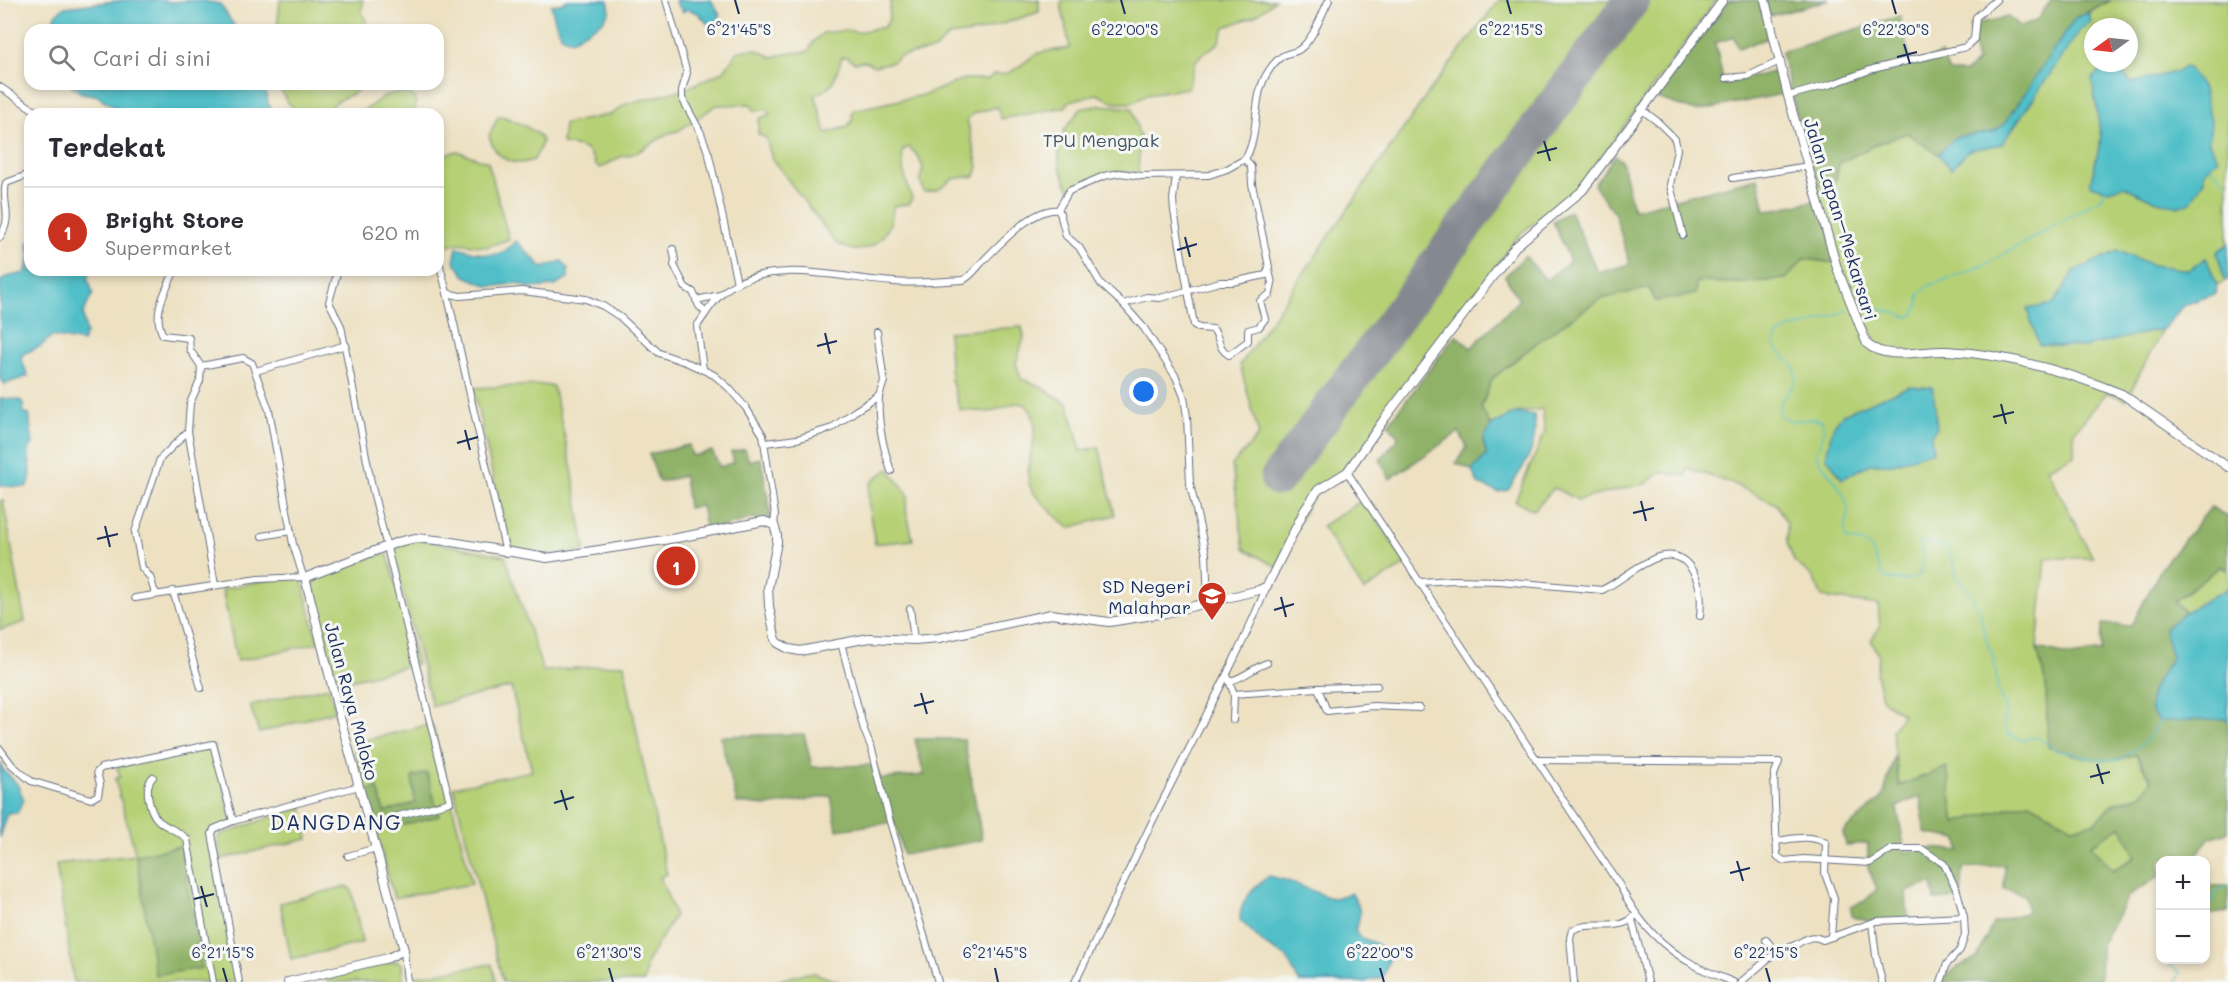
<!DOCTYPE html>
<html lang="id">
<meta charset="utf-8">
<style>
:root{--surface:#fff;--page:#f2f2f3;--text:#2b2b33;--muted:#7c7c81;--line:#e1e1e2;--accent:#c8321e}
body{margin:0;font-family:Mali,sans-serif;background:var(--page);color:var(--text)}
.controls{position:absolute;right:18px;bottom:18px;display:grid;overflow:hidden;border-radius:12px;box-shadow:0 3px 9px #0003}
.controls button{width:54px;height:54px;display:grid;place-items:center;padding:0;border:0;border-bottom:2px solid var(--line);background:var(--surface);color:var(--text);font:30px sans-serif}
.compass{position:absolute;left:2084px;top:18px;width:54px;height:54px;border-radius:50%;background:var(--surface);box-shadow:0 3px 9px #0003;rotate:255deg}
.you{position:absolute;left:1144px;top:392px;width:21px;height:21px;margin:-15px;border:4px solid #fff;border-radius:50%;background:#1a73e8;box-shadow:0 0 0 9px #1a73e833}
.badge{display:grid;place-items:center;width:39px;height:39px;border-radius:50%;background:var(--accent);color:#fff;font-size:20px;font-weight:700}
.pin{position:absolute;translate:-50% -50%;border:3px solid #fff;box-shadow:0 2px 6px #0006}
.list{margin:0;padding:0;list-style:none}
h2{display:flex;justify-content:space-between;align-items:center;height:78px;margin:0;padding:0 24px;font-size:26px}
h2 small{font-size:20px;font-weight:400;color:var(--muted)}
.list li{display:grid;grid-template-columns:39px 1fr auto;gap:18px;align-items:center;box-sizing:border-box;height:90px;padding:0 24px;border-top:2px solid var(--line)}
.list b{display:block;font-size:22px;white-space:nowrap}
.list p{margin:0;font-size:20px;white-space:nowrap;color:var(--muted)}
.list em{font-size:20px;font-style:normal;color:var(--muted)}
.icon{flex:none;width:33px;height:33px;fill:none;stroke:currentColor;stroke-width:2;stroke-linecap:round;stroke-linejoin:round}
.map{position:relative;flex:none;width:2228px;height:982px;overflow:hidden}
.search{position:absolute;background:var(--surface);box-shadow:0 3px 9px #0003;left:24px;top:24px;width:420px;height:66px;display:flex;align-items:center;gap:15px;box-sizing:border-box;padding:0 21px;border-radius:18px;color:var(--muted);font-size:22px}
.panel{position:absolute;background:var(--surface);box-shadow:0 3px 9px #0003;left:24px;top:108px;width:420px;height:168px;border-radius:18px}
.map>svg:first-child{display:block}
</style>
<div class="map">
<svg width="2228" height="982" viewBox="0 0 2228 982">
<rect width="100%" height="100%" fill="#f6f6f2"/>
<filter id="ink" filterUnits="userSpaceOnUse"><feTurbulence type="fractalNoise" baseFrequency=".0167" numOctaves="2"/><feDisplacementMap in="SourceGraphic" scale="12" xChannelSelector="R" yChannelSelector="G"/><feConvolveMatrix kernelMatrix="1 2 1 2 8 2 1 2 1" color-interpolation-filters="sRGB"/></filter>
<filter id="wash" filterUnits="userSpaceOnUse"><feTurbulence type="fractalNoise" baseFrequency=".008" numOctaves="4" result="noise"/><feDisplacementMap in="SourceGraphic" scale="24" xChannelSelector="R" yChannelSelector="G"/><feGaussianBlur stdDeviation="1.35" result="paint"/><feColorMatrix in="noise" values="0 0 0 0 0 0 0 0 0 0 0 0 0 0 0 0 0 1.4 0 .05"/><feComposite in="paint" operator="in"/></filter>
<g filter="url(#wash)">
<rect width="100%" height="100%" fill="#ede1c2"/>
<g fill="#b6d076" stroke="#68806a" stroke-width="1.5" fill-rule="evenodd">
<path d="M280 0H363L362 12 369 30H277Z"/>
<path d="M891 0H1039V12L978 32 949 36 934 50 900 56 892 62 874 66 865 61 854 62 847 57H842C836 72 835 91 815 94L826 133 847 127 853 120 852 114 854 110 927 94 964 79H988L995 74C1013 77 1023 61 1037 54 1047 49 1060 51 1070 48L1061 4 1062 0H1275L1255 16 1225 27 1218 44 1203 53 1195 62 1188 88 1147 94 1132 103H1115L1097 94 1070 101 1065 107 1001 119 997 107 974 113 967 119 978 167 975 176 953 179 938 190 924 192 920 180 923 168 918 156 909 147 903 150C900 168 907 182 912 199L909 204 893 206C893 228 878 251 854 250 848 249 841 245 836 243L772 159 766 138 758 134 759 119 770 114 768 110H753L751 104 717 105 678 131 669 133 636 153 620 157 601 168 596 166C589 146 582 147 562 144L564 124 612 114 626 104 685 89 724 71 737 52C755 47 757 49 772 57 785 53 796 53 809 51L813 42 823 33 847 30 857 32 884 27 888 22Z"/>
<path d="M1499 0H1623L1373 339 1362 341 1346 364 1351 369 1293 448 1284 447 1268 470 1290 487 1307 464 1304 456 1362 377 1369 381 1386 358 1384 347 1641 0H1716L1580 187 1520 234 1382 417 1350 471 1313 494 1277 567 1244 549 1232 465 1259 435 1240 365 1431 89Z"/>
<path d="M2111 0H2228V244L2217 252 2225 281 2217 285 2206 258 2189 270 2152 265 2118 251 2074 271 2054 304 2084 347 2163 329 2126 400 2107 392 2074 432V455L2047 469 2093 558H2046L2037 648 2046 685 2048 747 2135 754 2152 781 2141 795 2114 803 2095 823 2072 827 2028 802 1955 823 1946 768 1899 786 1892 730 1903 714 1883 701 1876 674 1879 656 1871 640 1880 626 1878 605 1822 597 1813 577 1794 561 1787 543V523L1776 504 1736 485 1688 468 1686 476 1660 472 1647 483 1578 500 1554 488 1534 510 1515 501 1545 432 1542 409 1515 413 1491 426 1481 408 1492 379 1540 340 1600 299 1649 288 1696 282 1742 283 1785 279 1804 259 1837 263 1815 187 1838 163 1881 142 1907 133 1938 154 1951 169 1969 150 2002 144 2081 28 2091 21 2088 13ZM2093 27H2129V63H2093ZM2176 72 2211 120 2203 172 2148 198 2124 186 2108 189 2090 185 2101 139 2131 83ZM1910 386 1893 464H1870L1833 427 1843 414Z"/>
<path d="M279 84H359L360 87C354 96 344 96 336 102 332 105 329 109 325 111 302 123 285 105 279 84Z"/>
<path d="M397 92 409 93 414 97 416 106 414 114H359L383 97Z"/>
<path d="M1101 105 1132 108 1140 138 1138 173 1118 172 1069 189 1060 167 1058 147 1065 129 1081 109Z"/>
<path d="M502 116C511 120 542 131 542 142 541 148 536 155 534 160 512 168 495 158 489 136L497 118Z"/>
<path d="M457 151 488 162 509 239 486 247 459 243 441 248 438 235V156Z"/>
<path d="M1022 327 1024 338 1016 363 1021 379 1038 385 1068 404 1081 451 1099 447 1115 515 1069 528C1062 521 1035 497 1032 491 1018 463 1050 429 1025 404L1015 403 991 412 960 410 951 379 948 332Z"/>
<path d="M540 385 553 386 572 469 585 550 545 555 509 548 473 388Z"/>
<path d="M889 469 908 494 906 509 913 540 875 544C873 529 865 498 870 485 873 478 883 473 889 469Z"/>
<path d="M1364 499 1406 564 1364 591 1322 526Z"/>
<path d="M3 500 25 622 0 630V501Z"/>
<path d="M422 540 505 556 543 671 624 664 640 749 667 874 660 877 675 915 647 962 644 982H503L453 787 532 771 511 687 432 706 392 549 408 542Z"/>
<path d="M381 554 388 555 417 664 337 683 313 586 320 575Z"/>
<path d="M2221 566 2228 571V588L2185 612 2174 601Z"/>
<path d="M283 577H301L318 643 237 661 222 589Z"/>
<path d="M329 687 335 711 259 733 250 705Z"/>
<path d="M432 724 472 884 394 898 353 743Z"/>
<path d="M214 746 232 824 210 831 236 982H74L56 864 136 855 115 779 120 777 117 767Z"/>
<path d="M302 806 308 839 221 859 218 838 220 835Z"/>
<path d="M2121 826 2136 857 2113 870 2090 845Z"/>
<path d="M347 886 352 891 362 943 291 959 280 903Z"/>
<path d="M396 961 402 964 403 982H327V978Z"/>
<path d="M492 964 496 982H411V977Z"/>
<path d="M805 973H814L840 982H772Z"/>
</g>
<g fill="#90b267" stroke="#567062" stroke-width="1.5" fill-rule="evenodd">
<path d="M1729 0H1759L1769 38 1738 48 1734 37 1715 43 1724 84 1777 71 1783 94 1696 111 1657 98Z"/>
<path d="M1764 0H1830L1770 16Z"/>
<path d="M2051 0H2111L2075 18 2005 123 1993 132 1957 137 1938 154 1907 133 1881 142 1839 163 1836 180 1815 187 1781 52 1900 16 1911 65 1941 54 1949 72H1966L1977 62 1970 25 2008 17 2021 27 2036 21Z"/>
<path d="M1615 155 1622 162 1633 210 1758 178 1765 211 1819 200 1838 263 1804 259 1786 279 1742 283 1696 282V294L1678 298 1655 301 1649 288 1600 299 1540 340 1492 379 1481 408 1491 426 1483 441 1487 455 1472 470 1456 463 1467 447 1459 432 1390 479 1380 460 1399 437 1388 424 1456 335 1471 348 1519 300 1505 276 1525 256 1546 280 1570 261 1553 221 1570 211 1598 273 1630 264 1615 214 1594 185Z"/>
<path d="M689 445 692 456 712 451 720 467 734 462 731 452 745 449 749 461 761 458 771 517 750 519 706 532 701 506 688 508 684 476 659 482 649 454Z"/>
<path d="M2211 507 2228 517V571L2221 566 2174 601 2185 612 2164 629 2172 657 2151 692V712L2225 719 2228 722V832L2209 838C2196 862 2185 860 2160 860V876L2129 895 2101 945 2100 982H1939L1958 967 1977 958 1993 923 2027 912 2025 895 2004 889 2005 865 1963 868 1961 898 1935 900 1932 883 1906 892 1908 920 1881 923 1852 917 1851 906 1865 901 1877 889 1868 867V843L1846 845 1843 832 1883 797 1895 754 1899 786 1947 767 1955 823 2029 802 2072 827 2095 823 2112 805 2141 795 2152 780 2136 754C2108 767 2075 756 2048 747L2046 685 2037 648 2072 656 2101 651 2102 624 2131 626 2162 567ZM1920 796 1925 833 1958 839 1960 851 1935 848 1905 852 1897 807ZM2121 826 2136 857 2113 870 2091 845Z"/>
<path d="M804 734 812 767 875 765 881 779 924 775 915 739H964L982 840 903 855 895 822 837 830 831 796 767 806 737 803 720 736Z"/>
<path d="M427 773 439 816 376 831 365 791 378 788 384 812 415 803 412 777Z"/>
<path d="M181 846 202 968 155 975 136 855Z"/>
<path d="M2211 886H2228V912L2211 914 2206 919V891Z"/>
</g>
<g fill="#51bfc8" stroke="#367793" stroke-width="1.5">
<path d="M125 0H161L172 2 199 0 220 4 237 30H54C52 19 55 13 64 7Z"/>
<path d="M567 0H608L610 11 602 22 572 40 562 37 556 24 551 5 561 4Z"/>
<path d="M676 0H711L720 15 718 21 709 25 698 13 687 9 683 12 675 2Z"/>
<path d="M2088 13 2091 21 2081 29 2002 144 1969 150 1951 169 1938 154 1956 137 1993 132 2005 123 2075 18Z"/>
<path d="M2116 67 2120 68 2131 83 2176 72 2185 67 2188 68 2202 86 2211 120 2209 143 2218 158 2204 172V179L2191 202 2178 207 2148 198 2124 186 2109 190 2090 185 2101 139 2092 78 2102 70Z"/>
<path d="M70 84H265L268 103 274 114H125L96 95 81 93Z"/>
<path d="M30 241V270H91L88 279 93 293 83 314 86 334 82 342 52 336 41 346 23 354 21 358 28 376 5 384 0 378V282L6 277 25 273 29 259 28 243Z"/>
<path d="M516 241 543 268 562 261 568 269V278L555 286 530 288 517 283 498 286H488L465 276 454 261 457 247C469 250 488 258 501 253 506 251 512 245 516 241Z"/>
<path d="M2228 244V280L2225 281 2217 252Z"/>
<path d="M2118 251 2152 265 2189 270 2206 258 2217 285 2215 294 2184 305 2163 329 2084 347 2039 345 2027 309 2054 304 2074 271Z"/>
<path d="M1910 386 1933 388 1937 427 1931 435 1933 451 1893 464H1870L1842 479 1826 456 1833 427 1843 414Z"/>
<path d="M0 398 20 400 23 403 24 413 29 414 33 444C22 455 38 475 26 487L0 486Z"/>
<path d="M1515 413 1534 415C1538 449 1526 463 1508 490L1498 492 1478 484 1472 470 1487 455 1483 441 1491 426Z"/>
<path d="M2228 588V722L2225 719 2160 721 2151 712V691L2172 657 2164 629 2185 612Z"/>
<path d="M0 762 2 768 17 784 24 800 17 813H7L0 838Z"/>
<path d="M1269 876 1288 881 1328 897 1334 898 1351 893C1361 906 1362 916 1355 930 1361 946 1378 934 1389 960L1383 977 1364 982H1299L1286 957 1265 945 1240 920C1239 901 1255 886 1269 876Z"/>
</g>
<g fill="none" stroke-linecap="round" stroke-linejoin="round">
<g stroke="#51bfc8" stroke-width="1.5">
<path d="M2210 166 2228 185"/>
<path d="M1859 307H1873L1908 317 1914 315 1918 306 1919 294 1928 286 1983 266 2100 199 2107 187"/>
<path d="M1848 310 1811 324 1788 329 1777 336 1774 344C1779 356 1796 362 1796 374 1797 389 1777 398 1779 413 1793 429 1809 414 1822 421L1824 432 1816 455C1826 471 1847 491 1848 511 1849 522 1842 529 1846 539L1865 544 1871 548 1883 576C1894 582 1912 582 1921 572L1923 556 1919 544 1922 541 1949 548 1957 577 1968 590 1980 613 1987 643 1994 658 1998 692 2007 711 2003 722 2008 734 2022 740 2038 737 2057 751 2068 752 2093 759 2121 760 2147 740 2161 720"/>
<path d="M2206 909 2216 893 2228 885"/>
<path d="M2160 930 2158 936 2160 948"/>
<path d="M2164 960 2180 972 2176 982"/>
</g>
<path stroke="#848890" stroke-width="36" d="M1278 478 1632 0"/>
</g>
</g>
<g filter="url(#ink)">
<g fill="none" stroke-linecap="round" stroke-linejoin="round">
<g stroke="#646d81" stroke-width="8">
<g id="minor">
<path d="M666 0 687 73 682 90V98L701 133 709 155 737 283"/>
<path d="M1726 78 1748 76 1780 61"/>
<path d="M0 87 40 114"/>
<path d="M1788 96 1832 84 1873 69 1966 47 1974 39 1976 17 1996 0"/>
<path d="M1641 109 1658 122 1675 139 1677 149 1670 185 1683 235"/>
<path d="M1176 176 1173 200 1174 211 1194 325 1199 328 1213 329C1220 338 1218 349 1229 355L1248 341V330L1259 327 1265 319 1260 301 1270 294 1272 283 1269 271"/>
<path d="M1733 178 1808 166"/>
<path d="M1058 210 1069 191 1104 176 1120 173 1141 176 1209 175 1227 169 1245 159C1260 135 1252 103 1265 77 1270 68 1277 57 1287 54 1292 52 1297 52 1300 49 1314 38 1321 15 1329 0"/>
<path d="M0 237C14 216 1 202 6 183L30 174"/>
<path d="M673 249 675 260 674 265 685 287 693 292 699 306 706 313"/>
<path d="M438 258 447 293 460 296 522 291 586 299 603 306 620 317 659 353 688 363 714 375 729 388 746 408 763 435 775 515 774 525"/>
<path d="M175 270C166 291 151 313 163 335L189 338 190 350 201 366 243 358 252 363 269 410 293 544 303 576"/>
<path d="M338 270 329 302 341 326 372 487 450 802 391 818"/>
<path d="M447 293 506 553"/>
<path d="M696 300 720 295"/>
<path d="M1123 304 1147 297 1160 298 1220 282H1232L1266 275 1269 267 1252 184 1251 167 1245 159"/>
<path d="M201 366 200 381 190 403 188 431 215 585"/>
<path d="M703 369 697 326C707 312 716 296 730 287 776 258 843 279 894 282 916 284 940 281 963 280 972 276 977 267 984 260 1000 244 1034 207 1058 210L1060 213 1066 236 1079 247 1101 284 1123 304 1144 328 1176 377 1184 397 1187 417 1190 484 1206 554 1208 602"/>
<path d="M256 371 346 345"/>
<path d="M879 396C877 422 883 447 891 471"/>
<path d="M765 443 797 439 832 428 855 411 879 396 884 381 877 332"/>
<path d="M1347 472 1620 886C1637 921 1663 949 1698 967 1709 973 1721 977 1733 982"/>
<path d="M262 536 291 531"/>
<path d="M1420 582 1454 580 1500 581 1602 590C1628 578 1667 535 1690 567 1701 583 1702 597 1700 616"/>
<path d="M173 591 201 688"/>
<path d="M157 594 154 590 150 577 142 568 135 532 160 459 188 431"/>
<path d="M135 598 258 579 306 577"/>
<path d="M910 609 914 640"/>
<path d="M841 643 864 730 872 749 890 822 938 982"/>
<path d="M1227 675 1234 694 1318 688 1377 686"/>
<path d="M1230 681C1244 678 1254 667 1267 663"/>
<path d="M1318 688 1327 711 1373 706 1419 708"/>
<path d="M1233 720 1234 694"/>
<path d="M0 749 12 765 31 781 91 799 98 795 100 784 97 772 101 768 213 744 233 821"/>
<path d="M1536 760 1779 762 1774 775 1777 856 1784 861 1804 859 1870 863 1892 849H1922L1944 864 1957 891 1964 917 1965 935 1960 950 1947 964 1941 982"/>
<path d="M153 777C143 786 149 812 159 821 167 828 179 831 187 839L213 982"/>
<path d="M1776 841C1793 839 1809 834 1826 843L1825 874 1834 898 1831 937"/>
<path d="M348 856 376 848"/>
<path d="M1632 920 1648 982"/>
<path d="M1872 923 1876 956 1882 982"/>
<path d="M404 950 407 982"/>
<path d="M1775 953C1781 950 1788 948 1795 945 1807 939 1810 934 1823 940L1877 921 1964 917"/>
<path d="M239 982 212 834 214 829 233 821 359 786"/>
<path d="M1075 982C1107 919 1135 855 1167 792 1201 724 1238 657 1267 586"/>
<path d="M1574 982 1570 938 1572 930C1592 919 1619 934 1636 915"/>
<path d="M1741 982 1775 953 1773 948 1766 940"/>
</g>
</g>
<g stroke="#646d81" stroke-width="10">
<g id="tertiary">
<path d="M1765 0 1788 96 1837 268 1867 344C1887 361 1921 350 1947 351 2006 354 2067 372 2122 394L2228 467"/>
<path d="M288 982 388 958 404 950 338 710 306 581 307 577 398 542 416 538 446 541 547 558 677 538 764 521 774 525 777 535V542L768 588 769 606 775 637 778 643 789 649 800 651 869 638 914 640 939 638 1051 614 1109 622 1166 613 1259 590 1267 586 1304 511 1318 490 1347 472 1385 418 1515 247 1583 190 1723 0"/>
</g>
</g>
<use href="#minor" stroke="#fff" stroke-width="6"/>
<use href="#tertiary" stroke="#fff" stroke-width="8"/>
</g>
</g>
<path fill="none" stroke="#1b2f5e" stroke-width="2" d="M735 0 739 14M1121 0 1125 14M1507 0 1511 14M1892 0 1896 14M1904 44 1910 64M1897 57 1917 52M1544 141 1550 161M1537 153 1557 148M1185 237 1190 257M1177 250 1197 244M825 333 830 354M817 346 837 341M2001 404 2006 424M1993 417 2014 412M465 430 470 450M457 443 478 437M1641 501 1646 521M1633 513 1654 508M105 526 110 547M97 539 118 534M1281 597 1286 617M1274 610 1294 604M921 693 927 714M914 706 934 701M2097 764 2103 784M2090 777 2110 772M561 790 567 810M554 803 574 797M1737 861 1743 881M1730 873 1750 868M201 886 207 907M194 899 214 894M223 968 227 982M609 968 613 982M995 968 998 982M1380 968 1384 982M1766 968 1770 982"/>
<defs>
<g id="school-pin" transform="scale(1.5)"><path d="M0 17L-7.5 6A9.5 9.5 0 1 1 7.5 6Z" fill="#c8321e" stroke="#f6f6f2"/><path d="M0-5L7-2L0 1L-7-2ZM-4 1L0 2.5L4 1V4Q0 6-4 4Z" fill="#fff"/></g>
</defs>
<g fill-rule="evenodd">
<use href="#school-pin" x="1212" y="596"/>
</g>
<g text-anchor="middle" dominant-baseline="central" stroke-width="6" stroke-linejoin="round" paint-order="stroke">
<g font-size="18" fill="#425764" stroke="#f6f6f2">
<text x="1101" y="140">TPU Mengpak</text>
</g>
<g font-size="18" fill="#1b2f5e" stroke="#f6f6f2">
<text transform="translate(1841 219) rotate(73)">Jalan Lapan–Mekarsari</text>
<text transform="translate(352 701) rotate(75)">Jalan Raya Maloko</text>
</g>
<g font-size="18" fill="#1b2f5e" stroke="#f6f6f2" text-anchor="end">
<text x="1191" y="586">SD Negeri<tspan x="1191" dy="21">Malahpar</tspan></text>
</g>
<g font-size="21" letter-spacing="1.5" fill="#1b2f5e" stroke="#f6f6f2">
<text x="336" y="821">DANGDANG</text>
</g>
</g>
<g font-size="15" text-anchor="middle" fill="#1b2f5e" stroke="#f6f6f2" stroke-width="6" stroke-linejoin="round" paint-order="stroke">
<text x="1125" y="35">6°22'00"S</text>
<text x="739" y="35">6°21'45"S</text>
<text x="1511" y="35">6°22'15"S</text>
<text x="1896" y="35">6°22'30"S</text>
<text x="223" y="958">6°21'15"S</text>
<text x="609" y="958">6°21'30"S</text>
<text x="995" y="958">6°21'45"S</text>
<text x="1380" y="958">6°22'00"S</text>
<text x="1766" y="958">6°22'15"S</text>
</g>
</svg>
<div class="controls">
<button>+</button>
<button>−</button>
</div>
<svg class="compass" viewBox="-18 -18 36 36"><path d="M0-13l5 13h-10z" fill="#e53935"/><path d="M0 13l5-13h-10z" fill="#7c7c81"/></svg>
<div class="you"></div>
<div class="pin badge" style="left:676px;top:566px">1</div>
<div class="search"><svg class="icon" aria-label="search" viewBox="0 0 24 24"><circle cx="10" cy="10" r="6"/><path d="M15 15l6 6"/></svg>Cari di sini</div>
<section class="panel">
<h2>Terdekat<small></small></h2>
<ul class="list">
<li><span class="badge">1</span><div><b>Bright Store</b><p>Supermarket</p></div><em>620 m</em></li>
</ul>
</section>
</div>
